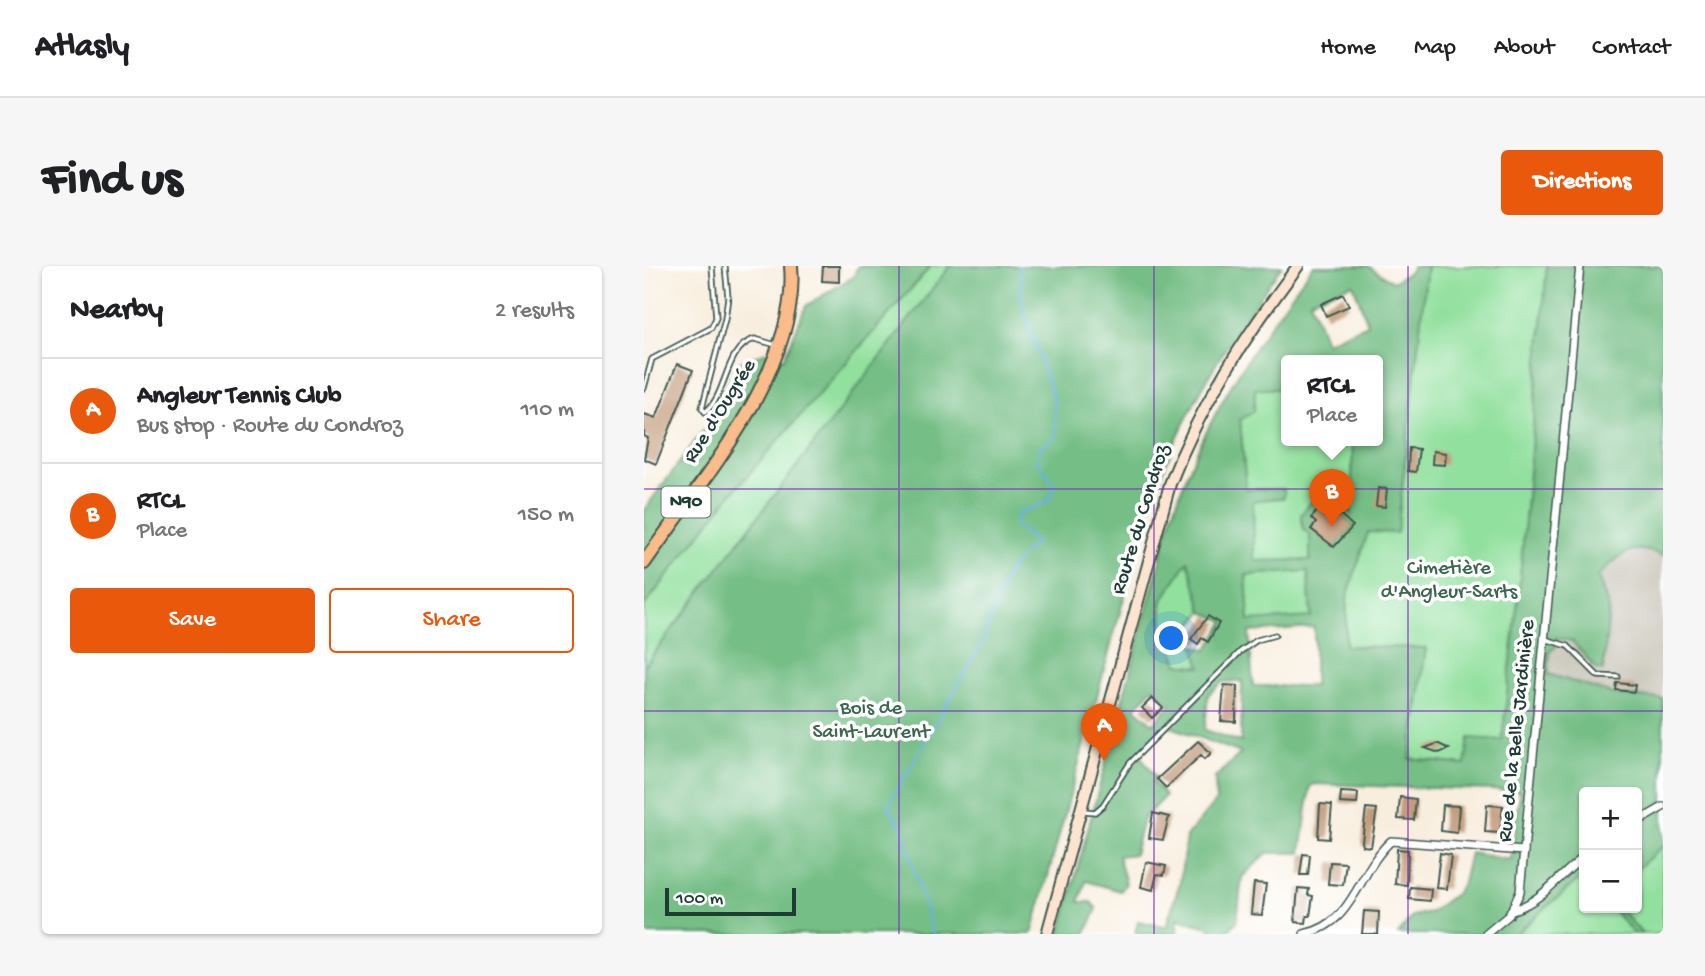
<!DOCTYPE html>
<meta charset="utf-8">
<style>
:root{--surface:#fff;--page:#f6f6f6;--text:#202124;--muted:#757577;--line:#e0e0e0;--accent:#ea580c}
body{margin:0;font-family:"Gochi Hand",sans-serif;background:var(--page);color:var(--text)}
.controls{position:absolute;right:21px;bottom:21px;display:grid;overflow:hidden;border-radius:7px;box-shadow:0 2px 5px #0004}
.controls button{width:63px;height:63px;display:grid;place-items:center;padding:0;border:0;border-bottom:2px solid var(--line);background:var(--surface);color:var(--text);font:35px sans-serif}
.scale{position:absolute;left:21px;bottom:18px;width:131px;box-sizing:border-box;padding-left:7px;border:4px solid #1f3d34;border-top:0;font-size:19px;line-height:24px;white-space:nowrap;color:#1f3d34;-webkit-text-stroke:5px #fff;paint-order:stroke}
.you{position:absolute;left:528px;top:373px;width:24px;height:24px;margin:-18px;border:5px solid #fff;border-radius:50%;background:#1a73e8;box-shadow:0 0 0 10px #1a73e833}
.badge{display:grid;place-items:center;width:46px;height:46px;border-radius:50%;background:var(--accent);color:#fff;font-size:23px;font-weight:700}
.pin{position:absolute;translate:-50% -58px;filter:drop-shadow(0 2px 4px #0008)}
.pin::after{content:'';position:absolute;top:37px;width:24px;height:21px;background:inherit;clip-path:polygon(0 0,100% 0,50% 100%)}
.popup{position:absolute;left:637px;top:89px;width:102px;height:91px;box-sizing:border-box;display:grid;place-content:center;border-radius:7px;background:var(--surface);filter:drop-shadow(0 2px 5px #0005);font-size:23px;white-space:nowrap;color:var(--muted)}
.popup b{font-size:26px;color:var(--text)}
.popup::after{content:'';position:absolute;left:50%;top:100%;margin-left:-14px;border:14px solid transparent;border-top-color:var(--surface)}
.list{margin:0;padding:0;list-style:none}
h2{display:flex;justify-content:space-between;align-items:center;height:91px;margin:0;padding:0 28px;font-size:30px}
h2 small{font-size:23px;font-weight:400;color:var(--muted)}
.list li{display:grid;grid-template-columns:46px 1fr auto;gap:21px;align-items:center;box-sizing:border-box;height:105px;padding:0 28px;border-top:2px solid var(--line)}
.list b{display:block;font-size:26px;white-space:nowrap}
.list p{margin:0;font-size:23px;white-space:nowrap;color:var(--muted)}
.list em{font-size:23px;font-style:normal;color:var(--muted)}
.actions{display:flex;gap:14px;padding:21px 28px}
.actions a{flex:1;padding:16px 0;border:2px solid var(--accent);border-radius:7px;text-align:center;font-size:24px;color:var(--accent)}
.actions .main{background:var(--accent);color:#fff}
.map{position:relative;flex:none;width:1019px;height:668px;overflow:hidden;border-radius:7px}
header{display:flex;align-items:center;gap:42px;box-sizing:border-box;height:98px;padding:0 35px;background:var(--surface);border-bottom:2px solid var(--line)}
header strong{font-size:33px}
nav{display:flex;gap:38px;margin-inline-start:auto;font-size:24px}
.intro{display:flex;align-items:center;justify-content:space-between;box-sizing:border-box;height:168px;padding:0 42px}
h1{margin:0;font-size:49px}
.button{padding:18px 32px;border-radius:7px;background:var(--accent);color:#fff;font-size:24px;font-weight:700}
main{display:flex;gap:42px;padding:0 42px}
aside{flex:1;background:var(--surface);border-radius:7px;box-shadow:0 2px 5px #0004}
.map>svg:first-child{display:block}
</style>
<header>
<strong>Atlasly</strong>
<nav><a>Home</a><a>Map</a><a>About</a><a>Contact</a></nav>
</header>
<div class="intro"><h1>Find us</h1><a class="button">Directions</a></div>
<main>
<aside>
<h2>Nearby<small>2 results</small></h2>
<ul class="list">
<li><span class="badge">A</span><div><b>Angleur Tennis Club</b><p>Bus stop · Route du Condroz</p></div><em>110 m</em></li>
<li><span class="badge">B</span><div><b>RTCL</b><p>Place</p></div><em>150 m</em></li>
</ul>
<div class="actions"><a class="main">Save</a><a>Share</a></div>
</aside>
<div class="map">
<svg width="1019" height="668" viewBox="0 0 1019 668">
<rect width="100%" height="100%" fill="#fff"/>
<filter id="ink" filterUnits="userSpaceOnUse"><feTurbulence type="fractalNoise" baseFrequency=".0143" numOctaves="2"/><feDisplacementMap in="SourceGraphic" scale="14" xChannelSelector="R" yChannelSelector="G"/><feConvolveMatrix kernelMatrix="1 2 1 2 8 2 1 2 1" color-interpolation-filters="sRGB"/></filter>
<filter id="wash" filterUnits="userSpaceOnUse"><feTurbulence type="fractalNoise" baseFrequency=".00686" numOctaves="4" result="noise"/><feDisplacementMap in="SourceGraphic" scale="28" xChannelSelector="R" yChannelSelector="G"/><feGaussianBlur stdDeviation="1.57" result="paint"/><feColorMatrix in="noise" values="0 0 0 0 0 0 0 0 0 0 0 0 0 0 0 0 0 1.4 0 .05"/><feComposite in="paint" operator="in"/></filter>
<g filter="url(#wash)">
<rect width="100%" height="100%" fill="#f8eede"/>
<path fill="#c8c4b8" d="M1000 281 1019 290V433L972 429 904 408 906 384 911 381 912 372 928 375 952 403 965 343 954 310 981 286Z"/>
<g fill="#92e09e" stroke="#588e69" stroke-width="2">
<path d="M287 0H306L0 400V340L88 227Z"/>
<path d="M783 0H903L875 324 858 474 821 499 766 493 782 382 701 380 703 331 724 266H753Z"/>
<path d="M642 100V175H709L708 248 671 231 657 249 666 269V294L610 295 609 234 639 232 640 224 602 223 596 154 610 145 611 123H633Z"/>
<path d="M544 294 559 346 539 367 550 379 558 401 534 398 527 379 520 374 517 336Z"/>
<path d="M664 305 667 352 605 356 602 309Z"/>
<path d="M1019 580V668H998L975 642H993V603Z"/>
<path d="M940 609V642H968L990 668H871Z"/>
</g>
<g fill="#75be85" stroke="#4a7e5c" stroke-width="2" fill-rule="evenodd">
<path d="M214 0H287L88 227 0 340V244L64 158 94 97 122 86 140 93 162 40 210 10Z"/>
<path d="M306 0H638C578 81 530 161 500 258L388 668H0V400Z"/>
<path d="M669 0H724L749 16 767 5 768 0H783L753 267 724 266 703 331 701 380 782 382 766 493 821 499 825 472 858 474 875 324 903 0H1019V290C986 275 978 288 954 310L965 343 959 405 952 403 928 375 912 372 911 382 906 384 904 408 972 429 1019 433V580L993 603V526H940V609L871 668H754L769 650 787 646 811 628 819 617 826 587 867 594 876 525 670 518 666 520 657 587H623L598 611 593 655 582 668H567L565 661 534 653 533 668H491L494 655 522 661 536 616 542 571 572 535 571 512 597 487 525 460 496 489 512 511 510 516 521 530 499 553 490 588 474 590 482 617 477 625 442 615 435 636H447L453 643 441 668H416L525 260C556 159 606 84 669 0ZM709 18 724 58 682 76 666 34ZM642 95H734V175H709L707 247 687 229 671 231 657 249 659 264 666 269V294L610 295 609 235 640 231V223H602L596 154 610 145 611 123H633L642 119ZM687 240 709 260 690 280 667 263 671 255ZM544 295 559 346 581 355 563 384 550 379 557 401 534 398 527 379 520 374 517 336ZM664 305 667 351 605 355 602 309ZM670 361V420H609L605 366ZM598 415 597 476 561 464 564 429 578 416ZM509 422 527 438 509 458 491 442Z"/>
<path d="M968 642H975L998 668H990Z"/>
</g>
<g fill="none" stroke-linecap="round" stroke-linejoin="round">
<path stroke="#67b2df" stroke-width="2.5" d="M289 668 258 562 244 540 338 377 364 305 392 276 371 259 374 247 405 235 411 219 394 197 395 182 411 172 410 135 379 43 375 0"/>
</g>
<g id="blocks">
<g fill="#c39c7d">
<path d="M179 0H195V16L178 15Z"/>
<path d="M699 28 705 40 682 50 677 38Z"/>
<path d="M33 98 49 104 12 198 0 193 4 172 0 170V148L12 152Z"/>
<path d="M765 182 775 183 772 206 764 205Z"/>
<path d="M789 185 802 187 801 199 788 198Z"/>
<path d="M734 222 743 223 741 241 732 240Z"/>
<path d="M687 240 709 260 690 281 667 263 672 257 667 252 676 242 682 246Z"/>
<path d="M564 350 575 357 564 376 558 372 554 378 547 373Z"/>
<path d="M973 417 991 419 990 426 972 424Z"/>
<path d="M580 419 593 420 592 456 577 455Z"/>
<path d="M508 432 519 442 508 452 498 442Z"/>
<path d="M554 475 567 487 561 493 557 489 522 522 513 513Z"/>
<path d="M792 478H795L805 483 795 487 781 482Z"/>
<path d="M697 526 714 527 713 538 696 537Z"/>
<path d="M756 531 772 533 770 554 754 553Z"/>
<path d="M676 538 688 539 685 573 674 572Z"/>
<path d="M799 539 815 540 813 567 797 565Z"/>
<path d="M843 539 859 540 856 567 841 566Z"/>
<path d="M722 542 733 543 727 581 719 580 718 576Z"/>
<path d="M509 547 525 551 519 574 505 572Z"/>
<path d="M753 583 764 584 763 619 751 618Z"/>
<path d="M796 587 807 589 803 623 792 622Z"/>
<path d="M659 588 666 589 664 609H656Z"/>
<path d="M502 596 522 600 520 609 513 608 509 624 497 621Z"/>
<path d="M686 596 702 597 699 619 684 618Z"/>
<path d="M610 617 622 618 618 649 607 648Z"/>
<path d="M766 621 787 623 786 635 765 633Z"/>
<path d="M654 622 665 623 664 629 669 630 666 650H663L662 657 651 656Z"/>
<path d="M720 645 735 646 734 668H718Z"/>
</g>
</g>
</g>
<g filter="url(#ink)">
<use href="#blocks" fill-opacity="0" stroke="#40584e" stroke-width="2"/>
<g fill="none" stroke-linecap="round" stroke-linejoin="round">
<g stroke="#40584e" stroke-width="7">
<g id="service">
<path d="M81 0 84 31 81 53 58 142 61 146C84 129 80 81 111 73L132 79"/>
<path d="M0 122 8 93 67 62 72 52 68 0"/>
<path d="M901 373 924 380 954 410 974 411"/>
<path d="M440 545 451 546 459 539 486 497 597 385 613 374 631 369"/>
</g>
</g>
<g stroke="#40584e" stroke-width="10">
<g id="minor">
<path d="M993 556 1019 541"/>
<path d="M869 644C899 635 915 609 940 591"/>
<path d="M660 668C711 658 713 606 747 575L880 585"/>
<path d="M842 668 865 649 876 626 936 0"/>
</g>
</g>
<g stroke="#40584e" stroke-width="14">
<path id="secondary" d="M403 668 526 218C557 137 602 69 654 0"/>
</g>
<g stroke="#40584e" stroke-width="16">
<path id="primary" d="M0 297C56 216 156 103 147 0"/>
</g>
<use href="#service" stroke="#fff" stroke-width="3.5"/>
<use href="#minor" stroke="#fff" stroke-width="7"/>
<use href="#secondary" stroke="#fde4d0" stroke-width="10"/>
<use href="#primary" stroke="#f9bc8a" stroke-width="12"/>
</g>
</g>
<path fill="none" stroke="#7b2cbf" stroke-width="2" stroke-opacity="0.55" d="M255 0V668M510 0V668M764 0V668M0 223H1019M0 445H1019"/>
<g text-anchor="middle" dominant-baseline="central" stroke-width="7" stroke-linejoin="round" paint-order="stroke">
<rect fill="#fff" stroke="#627771" stroke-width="2" x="17.5" y="220.5" width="49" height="31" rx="5"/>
<g font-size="19" font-weight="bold" fill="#1f3d34">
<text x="42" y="236">N90</text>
</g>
<g font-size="21" fill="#1f3d34" stroke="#fff">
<text transform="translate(77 146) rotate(-58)">Rue d'Ougrée</text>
<text transform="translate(498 254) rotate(-73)">Route du Condroz</text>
<text transform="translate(874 465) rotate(-84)">Rue de la Belle Jardinière</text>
</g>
<g font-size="21" fill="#3c664e" stroke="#fff">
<text x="805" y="303">Cimetière<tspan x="805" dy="24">d'Angleur-Sarts</tspan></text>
<text x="227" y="443">Bois de<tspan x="227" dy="24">Saint-Laurent</tspan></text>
</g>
</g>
</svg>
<div class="controls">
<button>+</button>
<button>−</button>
</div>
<div class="scale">100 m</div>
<div class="you"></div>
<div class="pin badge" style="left:460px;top:495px">A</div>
<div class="pin badge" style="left:688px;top:261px">B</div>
<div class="popup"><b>RTCL</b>Place</div>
</div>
</main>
